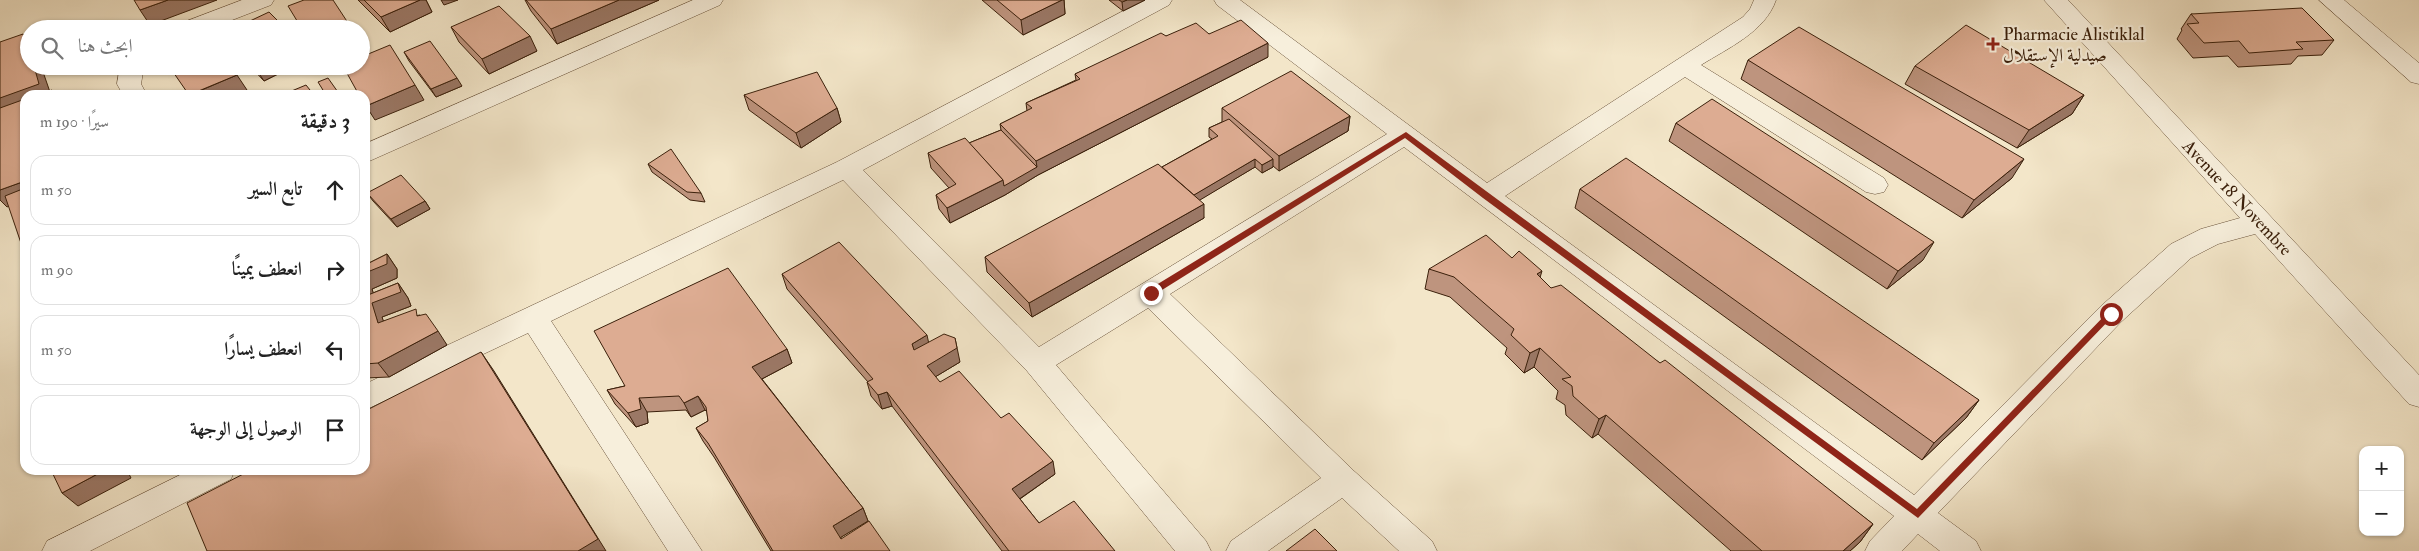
<!DOCTYPE html>
<html lang="ar">
<meta charset="utf-8">
<style>
:root{--surface:#fff;--page:#f6f6f6;--text:#222;--muted:#767676;--line:#e0e0e0}
body{margin:0;font-family:"IM FELL Double Pica",Amiri,serif;background:var(--page);color:var(--text);direction:rtl}
.controls{position:absolute;right:15px;bottom:15px;display:grid;overflow:hidden;border-radius:10px;box-shadow:0 1px 4px #0004}
.controls button{width:45px;height:45px;display:grid;place-items:center;padding:0;border:0;border-bottom:1px solid var(--line);background:var(--surface);color:var(--text);font:25px sans-serif}
.stop{position:absolute;width:15px;height:15px;margin:-11px;border:4px solid #8f2418;border-radius:50%;background:#fff}
.stop.end{background:#8f2418;border-color:#fff;box-shadow:0 1px 5px #0008}
.list{margin:0;padding:0;list-style:none}
h2{display:flex;justify-content:space-between;align-items:center;height:65px;margin:0;padding:0 20px;font-size:21px}
h2 small{font-size:16px;font-weight:400;color:var(--muted)}
.list li{display:grid;grid-template-columns:32px 1fr auto;gap:15px;align-items:center;box-sizing:border-box;height:70px;margin:0 10px 10px;padding:0 10px;border:1px solid var(--line);border-radius:15px}
.list b{display:block;font-size:19px;white-space:nowrap}
.list em{font-size:16px;font-style:normal;color:var(--muted)}
.icon{flex:none;width:28px;height:28px;fill:none;stroke:currentColor;stroke-width:2;stroke-linecap:round;stroke-linejoin:round}
.map{position:relative;flex:none;width:2419px;height:551px;overflow:hidden;direction:ltr}
.search{position:absolute;background:var(--surface);box-shadow:0 1px 4px #0004;left:20px;top:20px;width:350px;height:55px;display:flex;align-items:center;gap:12px;box-sizing:border-box;padding:0 18px;border-radius:28px;color:var(--muted);font-size:19px}
.panel{position:absolute;background:var(--surface);box-shadow:0 1px 4px #0004;left:20px;top:90px;width:350px;height:385px;border-radius:15px;direction:rtl}
.map>svg:first-child{display:block}
</style>
<div class="map">
<svg width="2419" height="551" viewBox="0 0 2419 551">
<rect width="100%" height="100%" fill="#f3e6c9"/>
<filter id="stains"><feTurbulence type="fractalNoise" baseFrequency=".004" numOctaves="4"/><feColorMatrix values="0 0 0 0 .2 0 0 0 0 .09 0 0 0 0 .02 0 0 0 .5 -.17"/></filter>
<radialGradient id="worn" r=".72"><stop offset=".6" stop-color="#630" stop-opacity="0"/><stop offset="1" stop-color="#630" stop-opacity=".3"/></radialGradient>
<g fill="none" stroke-linecap="round" stroke-linejoin="round">
<g stroke="#69523a" stroke-width="1">
<g id="minor">
<path d="M242 0H274L271 5 209 29H176L179 24Z"/>
<path d="M693 0H723L720 5 365 163V144Z"/>
<path d="M1144 0H1172L1169 5 863 170 1039 347 1387 134 1217 5 1214 0H1240L1487 183 1743 17 1750 9 1754 0H1776C1765 32 1728 48 1701 65L1884 178 1888 185 1884 192 1875 194 1866 192 1685 77 1505 196 1914 495 2101 306 2171 244 2201 229 2240 218 2044 0H2068L2419 375V407L2409 404 2255 234 2218 244 2191 258 2121 322 1938 513 1976 541 1981 551H1940L1918 534 1902 551H1865L1870 541 1894 516 1404 147 1170 294 1354 471 1432 541 1437 551H1399L1342 498 1268 551H1226L1231 541 1321 478 1148 308 1056 365 1206 541 1211 551H1175L1027 371 843 180 551 321 702 551H668L528 333 365 410V384L837 162Z"/>
<path d="M2319 0H2344L2419 63V84L2411 82Z"/>
<path d="M120 66H144L141 84 147 95H123L117 84Z"/>
<path d="M190 470H235L231 479 90 551H42L47 541Z"/>
</g>
</g>
<use href="#minor" fill="#f7efdc" fill-rule="evenodd"/>
</g>
<g fill="#be947e" stroke="#3b200b">
<path d="M358 0H426L432 12 390 32Z"/>
<path d="M525 0H659L557 44 531 11Z"/>
<path d="M982 0H1064L1065 14 1023 35Z"/>
<path d="M1109 0H1145L1123 11Z"/>
<path d="M2191 14 2334 40 2322 55 2298 56 2291 64 2238 67 2228 56 2193 58 2177 39 2182 30 2181 29Z"/>
<path d="M451 27 537 51 489 74 459 42Z"/>
<path d="M1209 34 1268 57 1038 175 1005 195 950 223 939 209 936 195 949 188 931 168 928 153 969 143 1001 130 1000 124 1027 111 1026 103 1076 80 1075 74 1166 36Z"/>
<path d="M404 52 462 86 436 97 409 61Z"/>
<path d="M1748 60 2012 178 1962 218 1741 79Z"/>
<path d="M250 66H294L264 81Z"/>
<path d="M1915 66 2084 95 2072 114 2017 148 1905 84Z"/>
<path d="M744 95 837 108 841 122 801 148 749 110Z"/>
<path d="M1222 108 1350 116 1348 131 1279 171 1273 166V167L1262 173 1255 167 1199 200 1204 218 1032 317 987 272 985 257 1162 167 1212 139 1209 137V128L1222 122Z"/>
<path d="M1676 123 1923 260 1887 289 1669 141Z"/>
<path d="M648 164 701 193 705 202 690 200 652 172Z"/>
<path d="M1580 189 1979 400 1966 418 1922 460 1575 208Z"/>
<path d="M367 193 425 201 430 209 397 227 373 201Z"/>
<path d="M387 254 397 269V278L372 289 373 293 398 283 408 298 411 306 382 317 383 321 420 315 447 345 389 377 365 378V265Z"/>
<path d="M1512 258 1540 277 1551 288 1660 363 1873 524 1860 542 1850 551H1731L1598 434 1592 438 1566 415 1565 405 1556 399 1558 391 1534 367 1524 373 1505 354 1507 348 1450 297 1425 289 1429 269Z"/>
<path d="M782 274 929 343 960 362 935 377 940 382 1001 418 1055 474 1020 499 1039 523 1115 551H1002L892 406 882 409 871 396 867 382H868L787 289Z"/>
<path d="M787 349 792 363 762 379 863 508 868 521 841 537V539L890 551H771L714 457 703 441 696 428 708 421 707 412 705 410 691 417 686 410 647 412 648 423 636 427 615 404 607 390Z"/>
</g>
<g fill="#9b7866" stroke="#3b200b">
<path d="M168 0H217L150 25 140 10Z"/>
<path d="M420 0H426L432 12 390 32 381 17Z"/>
<path d="M441 0H458L444 5Z"/>
<path d="M619 0H659L557 44 551 29Z"/>
<path d="M1062 0H1064L1065 14 1023 35 1021 20Z"/>
<path d="M1127 0H1145L1123 11 1122 2Z"/>
<path d="M23 34 29 41V52Z"/>
<path d="M530 36 537 51 489 74 482 59Z"/>
<path d="M1268 43V57L1038 175 1005 195 950 223 947 208 1003 180 1037 167 1036 161Z"/>
<path d="M34 66H41L51 95H25V108L0 117V98Z"/>
<path d="M254 66H294L264 81Z"/>
<path d="M237 75 247 90 235 95H190Z"/>
<path d="M457 78 462 86 436 97 431 89Z"/>
<path d="M415 85 424 100 375 120 366 106Z"/>
<path d="M2084 95 2072 114 2017 148 2029 130Z"/>
<path d="M837 108 841 122 801 148 796 133Z"/>
<path d="M1350 116 1348 131 1279 171V156Z"/>
<path d="M1255 159V167L1190 206V197Z"/>
<path d="M1273 159V167L1262 173V165Z"/>
<path d="M2024 159 2012 178 1962 218 1974 200Z"/>
<path d="M25 181V200L7 207 0 200V190Z"/>
<path d="M425 201 430 209 397 227 391 219Z"/>
<path d="M1204 204V218L1032 317 1029 303Z"/>
<path d="M1934 242 1923 260 1887 289 1898 271Z"/>
<path d="M387 254 397 269V278L372 289 376 301 398 283 408 298 411 306 382 317 389 337 378 323 365 285V273Z"/>
<path d="M1542 271 1536 291 1537 274Z"/>
<path d="M438 331 447 345 389 377 378 363Z"/>
<path d="M927 335 930 349 916 358 912 344Z"/>
<path d="M955 338 960 362 930 380 927 366Z"/>
<path d="M1540 348 1534 367 1524 373 1530 353Z"/>
<path d="M787 349 792 363 758 381 752 367Z"/>
<path d="M481 352 494 371 606 551H578Z"/>
<path d="M887 392 892 406 882 409 878 395Z"/>
<path d="M698 396 705 410 691 417 684 403Z"/>
<path d="M639 398 647 412 648 423 636 427 628 413Z"/>
<path d="M1979 400 1966 418 1922 460 1934 443Z"/>
<path d="M1606 415 1598 434 1592 438 1599 419Z"/>
<path d="M1053 461 1055 474 1015 502 1012 489Z"/>
<path d="M105 470H127L131 478 78 506 62 493Z"/>
<path d="M863 508 868 521 838 539 833 526Z"/>
<path d="M1873 524 1860 542 1850 551H1843Z"/>
</g>
<g fill="#ddac92" stroke="#3b200b">
<path d="M134 0H168L140 10Z"/>
<path d="M304 0H333L352 29H302L288 6Z"/>
<path d="M364 0H420L381 17Z"/>
<path d="M526 0H619L551 29Z"/>
<path d="M997 0H1062L1021 20Z"/>
<path d="M1119 0H1127L1122 2Z"/>
<path d="M499 6 530 36 482 59 451 27Z"/>
<path d="M2302 8 2334 40 2296 42 2303 49 2249 53 2239 41 2204 43 2187 24 2199 23 2191 14Z"/>
<path d="M269 12 286 29H233Z"/>
<path d="M1241 20 1268 43 1036 161 1000 124 1032 108 1026 103 1080 79 1075 74 1161 33 1166 36 1196 23 1209 34Z"/>
<path d="M1966 25 2084 95 2029 130 1915 66Z"/>
<path d="M1799 27 2024 159 1974 200 1748 60Z"/>
<path d="M23 34 29 52V66H34L39 84 0 98V42Z"/>
<path d="M430 41 457 78 431 89 404 52Z"/>
<path d="M390 45 415 85 366 106 365 95H359L343 66H361V57Z"/>
<path d="M169 66H230L237 75 189 95Z"/>
<path d="M1291 71 1350 116 1279 156 1222 108Z"/>
<path d="M817 72 837 108 796 133 744 95Z"/>
<path d="M328 78 340 95H326L318 82Z"/>
<path d="M306 85 314 95H282Z"/>
<path d="M52 90 53 95H37Z"/>
<path d="M25 99V181L0 190V108Z"/>
<path d="M1712 99 1934 242 1898 271 1676 123Z"/>
<path d="M1229 119 1273 159 1262 165 1255 159 1194 195 1162 167 1218 136 1209 128Z"/>
<path d="M1001 130 1037 167 1004 186 1003 180 969 143Z"/>
<path d="M965 138 1003 180 947 208 936 195 956 184 928 153Z"/>
<path d="M671 149 701 193 687 192 648 164Z"/>
<path d="M1626 158 1979 400 1934 443 1580 189Z"/>
<path d="M1158 164 1204 204 1029 303 985 257Z"/>
<path d="M401 175 425 201 391 219 367 193Z"/>
<path d="M25 188V252H24L5 196Z"/>
<path d="M1486 235 1512 258 1519 251 1542 271 1537 274 1551 288 1561 285 1660 363 1665 360 1873 524 1843 551H1762L1606 415 1599 419 1573 396 1572 386 1562 379 1571 377 1540 348 1530 353 1511 335 1514 329 1454 277 1429 269Z"/>
<path d="M839 242 927 335 912 344 914 350 944 334 955 338 957 348 927 366 940 382 959 371 1001 418 1009 413 1053 461 1012 489 1039 523 1074 501 1115 551H1009L887 392 878 395 867 382 873 379 782 274Z"/>
<path d="M387 254V264L365 273V265Z"/>
<path d="M728 268 787 349 752 367 863 508 833 526 841 539 869 521 890 551H773L708 443 696 428 708 421 706 407 698 396 684 403 679 396 639 398 641 409 628 413 607 390 625 386 594 331Z"/>
<path d="M398 283 401 292 372 303 378 323 416 309 417 316 426 314 438 331 378 363 365 364V285L368 295Z"/>
<path d="M481 352 598 539 578 551H207L187 503 251 470H365V411Z"/>
<path d="M51 470H105L62 493Z"/>
<path d="M1315 529 1337 551H1286Z"/>
</g>
<path fill="#8f2418" d="M1406 132 1917 509 2108 312 2111 311 2115 314 1918 518 1483 198 1405 138 1154 295H1148V290Z"/>
<path fill="#8f2418" stroke="#f7efdc" stroke-width="2" d="M1990.5 36.5h5v5h5v5h-5v5h-5v-5h-5v-5h5z"/>
<g text-anchor="middle" dominant-baseline="central" stroke-width="4.5" stroke-linejoin="round" paint-order="stroke">
<g font-size="18" fill="#3b200b" stroke="#f7efdc" text-anchor="start">
<text x="2003" y="34">Pharmacie Alistiklal<tspan x="2003" dy="21">صيدلية الإستقلال</tspan></text>
</g>
<g font-size="18" fill="#3b200b" stroke="#f7efdc">
<text transform="translate(2237 198) rotate(47)">Avenue 18 Novembre</text>
</g>
</g>
<rect width="100%" height="100%" filter="url(#stains)"/>
<rect width="100%" height="100%" fill="url(#worn)"/>
</svg>
<div class="controls">
<button>+</button>
<button>−</button>
</div>
<div class="stop" style="left:2111px;top:314px"></div>
<div class="stop end" style="left:1151px;top:293px"></div>
<div class="search"><svg class="icon" aria-label="search" viewBox="0 0 24 24"><circle cx="10" cy="10" r="6"/><path d="M15 15l6 6"/></svg>ابحث هنا</div>
<section class="panel">
<h2>3 دقيقة<small>سيرًا · 190 m</small></h2>
<ul class="list">
<li><svg class="icon" aria-label="ahead" viewBox="0 0 24 24"><path d="M12 20V5M6 11l6-6 6 6"/></svg><div><b>تابع السير</b></div><em>50 m</em></li>
<li><svg class="icon" aria-label="right" viewBox="0 0 24 24"><path d="M7 20v-9h11M14 6l5 5-5 5"/></svg><div><b>انعطف يمينًا</b></div><em>90 m</em></li>
<li><svg class="icon" aria-label="left" viewBox="0 0 24 24"><path d="M17 20v-9H6M10 6l-5 5 5 5"/></svg><div><b>انعطف يسارًا</b></div><em>50 m</em></li>
<li><svg class="icon" aria-label="arrive" viewBox="0 0 24 24"><path d="M6 21V4h12l-3 4 3 4H6"/></svg><div><b>الوصول إلى الوجهة</b></div></li>
</ul>
</section>
</div>
